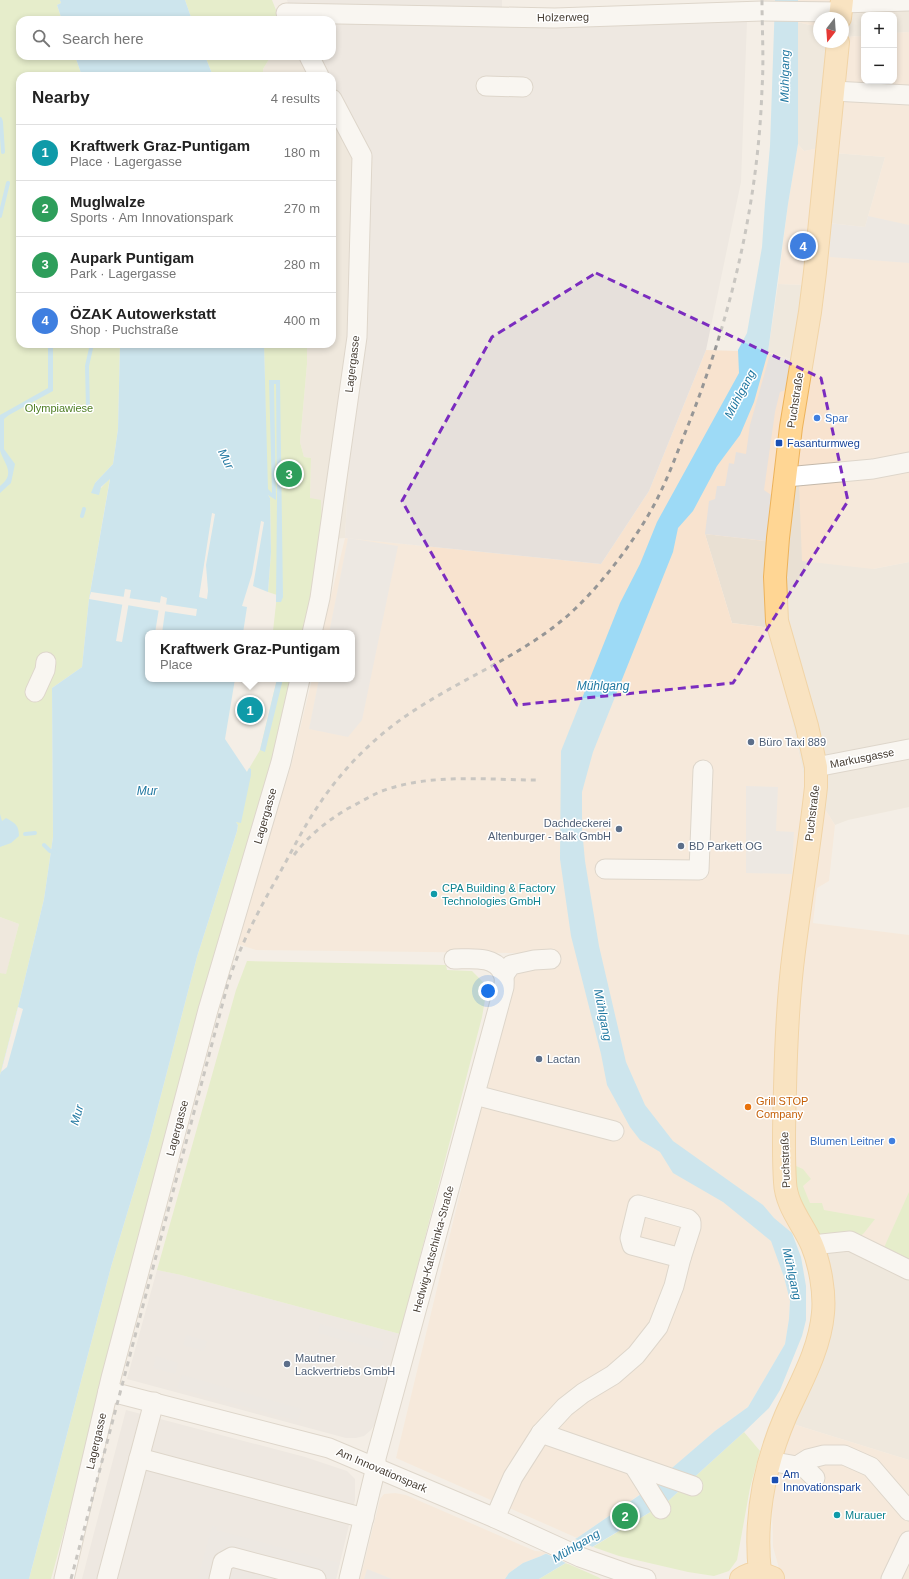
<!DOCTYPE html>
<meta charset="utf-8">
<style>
:root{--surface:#fff;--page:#f2f2f2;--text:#222;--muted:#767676;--line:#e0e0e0;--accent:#ff1f12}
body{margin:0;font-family:Arial,sans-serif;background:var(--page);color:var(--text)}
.controls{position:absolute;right:12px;top:12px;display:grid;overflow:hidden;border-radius:8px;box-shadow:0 2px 6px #0003}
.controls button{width:36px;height:36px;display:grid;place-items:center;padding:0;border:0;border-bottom:1px solid var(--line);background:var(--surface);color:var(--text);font:20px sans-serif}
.compass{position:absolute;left:813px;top:12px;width:36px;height:36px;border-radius:50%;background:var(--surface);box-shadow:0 2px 6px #0003;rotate:197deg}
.you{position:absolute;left:488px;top:991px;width:14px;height:14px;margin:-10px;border:3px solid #fff;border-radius:50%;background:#1a73e8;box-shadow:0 0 0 6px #1a73e833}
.badge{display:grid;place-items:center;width:26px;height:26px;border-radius:50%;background:var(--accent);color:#fff;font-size:13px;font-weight:700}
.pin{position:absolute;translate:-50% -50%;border:2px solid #fff;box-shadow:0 1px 4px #0006}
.popup{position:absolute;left:145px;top:630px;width:210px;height:52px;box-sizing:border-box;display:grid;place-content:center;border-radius:8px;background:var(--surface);filter:drop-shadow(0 1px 3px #0005);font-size:13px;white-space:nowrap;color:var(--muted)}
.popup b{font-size:15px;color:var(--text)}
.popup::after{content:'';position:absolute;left:50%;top:100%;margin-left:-8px;border:8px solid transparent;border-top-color:var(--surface)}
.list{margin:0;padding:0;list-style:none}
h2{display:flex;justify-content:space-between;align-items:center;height:52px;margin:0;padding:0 16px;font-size:17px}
h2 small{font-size:13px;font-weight:400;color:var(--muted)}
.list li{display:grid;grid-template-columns:26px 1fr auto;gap:12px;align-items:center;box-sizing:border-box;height:56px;padding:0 16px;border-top:1px solid var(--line)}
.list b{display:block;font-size:15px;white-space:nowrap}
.list p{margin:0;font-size:13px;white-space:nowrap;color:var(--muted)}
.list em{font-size:13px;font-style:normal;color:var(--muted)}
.icon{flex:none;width:22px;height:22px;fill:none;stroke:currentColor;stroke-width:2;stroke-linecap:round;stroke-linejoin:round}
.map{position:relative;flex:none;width:909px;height:1579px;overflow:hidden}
.search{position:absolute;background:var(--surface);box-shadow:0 2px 6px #0003;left:16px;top:16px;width:320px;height:44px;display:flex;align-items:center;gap:10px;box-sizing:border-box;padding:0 14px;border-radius:12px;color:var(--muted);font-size:15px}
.panel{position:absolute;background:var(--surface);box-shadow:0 2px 6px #0003;left:16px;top:72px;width:320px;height:276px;border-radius:12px}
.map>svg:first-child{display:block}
</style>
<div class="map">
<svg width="909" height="1579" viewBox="0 0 909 1579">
<rect width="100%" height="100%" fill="#f4eee6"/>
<g fill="#e9e0d3">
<path d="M831 0H909V32L894 33V15H864V36L843 37V18H826Z"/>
<path d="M797 22 819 27V42H831L818 149 804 151 798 144Z"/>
<path d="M271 56H312L323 76H263V69Z"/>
<path d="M332 91 373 162 361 330 351 430 345 538 322 540 310 498 311 458 304 457 300 442 307 364V344H332Z"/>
<path d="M833 153 885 157 865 227 828 223Z"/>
<path d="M778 284 806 285 794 360 768 352Z"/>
<path d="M786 477 799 484 873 569 909 562V807L848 820 835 825 804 777 772 628 732 623 705 534 767 541Z"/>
<path d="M0 917 19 924 6 975 0 973Z"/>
<path d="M847 1242 909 1274V1460L793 1424 824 1351 812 1245Z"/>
</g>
<g fill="#f8e3cf" fill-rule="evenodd">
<path d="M798 0H831L826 18H819V27L797 22Z"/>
<path d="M909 32V562L873 569 802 561 799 484 786 477 780 543 705 534 732 623 772 628 804 776 835 825 829 881 817 888 813 923 909 935V1274L847 1242 812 1245 792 1233 784 1277 790 1301 789 1319 785 1344 748 1407 715 1431 649 1488 577 1538 396 1458 518 953 256 950 234 943 291 766 312 679H352V633H322L345 538 601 564 649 491 706 350 768 352 793 360 806 285 778 284 788 204 798 144 804 151 818 148 843 37 864 36V81H894V33ZM834 153 885 157 865 227 828 223Z"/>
<path d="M793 1424 909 1460V1579H782L773 1547 772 1506 778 1474Z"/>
<path d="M395 1493 406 1495 535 1551 548 1552 541 1556 523 1563 509 1573 505 1579H360L380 1499 384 1494Z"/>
</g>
<g fill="#e6e0db">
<path d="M287 0H502V12L289 6Z"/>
<path d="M747 21 741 182 706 350 649 491 601 564 345 538 351 430 361 330 373 162 332 91V76H323L312 56H332V23Z"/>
<path d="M157 1270 181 1275 400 1334 375 1424 371 1430 364 1436 356 1438H346L127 1379Z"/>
<path d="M126 1410 305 1457 347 1471 355 1479V1500L336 1579H82Z"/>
</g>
<g fill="#d5ecab">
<path d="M0 0H60L61 3 57 5 62 20H20V56H75L82 76H20V344H120L118 429 113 464 95 483 101 488 110 478 89 599 82 667 52 688 53 837 44 899 19 1003 0 1075V973L6 974 19 924 0 917Z"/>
<path d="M185 0H272L280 20H192Z"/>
<path d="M205 56H271L263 69V76H213Z"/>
<path d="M264 344H307V364L300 442 304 457 311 458 310 498 321 500 322 540 306 633H285L273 631 277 595 268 592 271 552 270 498 267 493Z"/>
<path d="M277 679H293L276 750 51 1579H29L111 1267 149 1141 197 957 237 831 238 825 236 822 247 772 260 750Z"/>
<path d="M247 961 446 965 447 970 472 971 483 982 485 1000 482 1017 400 1334 181 1275 157 1270 236 990Z"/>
<path d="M796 1166 803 1169 811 1179 803 1186 810 1203H822L824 1210 875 1219 864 1233 856 1240C846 1238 826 1238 819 1234 796 1222 796 1190 792 1168Z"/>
<path d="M909 1192V1263L882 1252Z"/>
<path d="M744 1432 760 1451 750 1488 737 1560 729 1571 714 1576 688 1572 619 1556 593 1547 667 1502Z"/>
<path d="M566 1563 598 1577 601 1579H539Z"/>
</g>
<g fill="#e5e1de">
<path d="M868 216 909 225V263L830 257 828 223 865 227Z"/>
<path d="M770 354 794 360 788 389 780 392 775 412 764 490 774 497 767 541 705 534 709 501 715 499 717 486H725L729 463 734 464 736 452 746 454 750 425Z"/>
<path d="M348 538 398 546 362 720 348 737 309 729 319 679H352V633H329Z"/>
<path d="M746 786 778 787 776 831 794 832 792 874 746 873Z"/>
<path d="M320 1324 384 1342 381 1350 318 1333Z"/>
<path d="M186 1335 207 1341 204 1351 183 1345Z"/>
<path d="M156 1356 178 1363 175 1374 153 1368Z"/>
<path d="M182 1375 302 1409 298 1421 177 1388Z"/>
<path d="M212 1526 217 1527 216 1530 338 1563 340 1562 336 1579H198Z"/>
<path d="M367 1569 392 1579H364Z"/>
</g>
<g fill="#9ddaf6" fill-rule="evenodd">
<path d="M60 0H185L192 20H62L57 5 61 3Z"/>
<path d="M775 0H798V144L788 204 768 352 754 402 740 435 717 466 693 511 678 528 673 552 593 752 582 792V829L585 861 599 946 626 1062 645 1105 673 1141 763 1205 774 1218 792 1233 801 1257 806 1286V1320L802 1336 780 1390 769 1408 744 1432 667 1502 539 1579H505L509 1573 523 1563 541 1556 577 1538 644 1492 715 1431 748 1407 785 1344 789 1319 790 1301 784 1277 771 1241 723 1202 673 1173 660 1152 640 1140 630 1127 607 1085 601 1054 571 936 560 859 561 751 620 603 640 564 657 522 739 373 738 350 747 333 762 247 765 203 770 146Z"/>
<path d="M75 56H205L213 76H82Z"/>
<path d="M48 344H53V391L9 415 4 419V449L15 464 11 483 0 493V486C17 473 3 463 0 450 0 439 0 426 0 415L48 388Z"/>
<path d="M120 344H264L268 489 272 493 269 380H280L283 597 281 602H276L277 498 276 384H274L276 500 268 495 270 498 271 552 268 592 253 586 264 522 261 521 252 574 242 606 247 607 243 633H162L167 598 161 596 155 633H148V679H235L225 739 247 772 249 768 251 769V775L241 823 236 822 238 825 237 831 197 957 149 1141 111 1267 29 1579H0V1075L19 1003 44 899 53 837 52 688 82 667 89 599 110 479 101 487 99 495 91 493 95 483 113 464 118 429ZM212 513 215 514 206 565 208 591 207 599 199 597ZM125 589 131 590 122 642 116 641Z"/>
<path d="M277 679H283L265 752 260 750Z"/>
<path d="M0 814 2 821 6 818C15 823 19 825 19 836L11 843 0 847Z"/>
</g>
<g fill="#f4eee6">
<path d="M91 592 125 597 124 605 89 599Z"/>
<path d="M128 598 162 603 161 611 127 605Z"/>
<path d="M164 604 197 609 196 616 163 611Z"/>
<path d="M18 1007 23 1009 7 1067 1 1072Z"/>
<path d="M573 1538 595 1548 568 1564 545 1553Z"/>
</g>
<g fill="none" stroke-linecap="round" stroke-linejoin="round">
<g stroke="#9ddaf6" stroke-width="4">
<path d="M0 119 1 122 3 152"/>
<path d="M0 216 8 183"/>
<path d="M88 409 87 366 92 344"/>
<path d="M82 516 84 509"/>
<path d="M25 834 35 833"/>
<path d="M44 845 50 851 55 852"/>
</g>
<g stroke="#c3b8aa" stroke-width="21">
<g id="minor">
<path d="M841 3 909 1"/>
<path d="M286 13 555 18 762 11 840 12"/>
<path d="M309 56 319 76"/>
<path d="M486 86 523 87"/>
<path d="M833 91 909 95"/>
<path d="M786 477 873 469 909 462"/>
<path d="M312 633 320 598 357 337 362 156 332 99"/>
<path d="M35 692 45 670 46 662"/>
<path d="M816 767 909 749"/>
<path d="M605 869 699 870 703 770"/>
<path d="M504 975 511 965 534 960 551 959"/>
<path d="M475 1095 614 1131"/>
<path d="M638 1205 688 1219 691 1222V1227L681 1258 632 1245 630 1238Z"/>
<path d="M812 1245 850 1241 909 1270"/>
<path d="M108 1391 329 1448 495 1518 580 1557 631 1575 646 1579"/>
<path d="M541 1433 693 1486"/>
<path d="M139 1458 364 1518"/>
<path d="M769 1461 797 1466 808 1459 824 1455H844L871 1467 909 1511"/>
<path d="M801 1464 815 1478"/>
<path d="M634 1466 661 1509"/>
<path d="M495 1518 513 1477 541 1433 565 1407 583 1393 613 1375 636 1355 658 1327 674 1286 681 1258"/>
<path d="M64 1579 111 1378 208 1010 281 762 300 679"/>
<path d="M107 1579 154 1402"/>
<path d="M219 1579 223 1562 232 1557 316 1579"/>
<path d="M349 1579 376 1467V1458L504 987C504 984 505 978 503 974 496 955 471 959 454 959"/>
<path d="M891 1579 909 1541"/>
</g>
</g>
<g stroke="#edb35b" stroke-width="24">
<g id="major">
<path d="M840 18 842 0"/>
<path d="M760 1573C754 1518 764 1466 786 1415 801 1382 820 1349 823 1313 825 1293 820 1264 812 1245 803 1224 786 1206 785 1182 783 1152 784 1120 785 1089 786 1043 788 997 794 951 801 896 810 842 816 787V767L807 726 777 621 775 577 778 538 791 427 810 312 815 272 838 42"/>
<path d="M741 1579C753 1571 761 1573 773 1578"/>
</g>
</g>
<use href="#minor" stroke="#fff" stroke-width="19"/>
<use href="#major" stroke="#ffd694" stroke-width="22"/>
<g stroke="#969696" stroke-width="3" stroke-dasharray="5 5" stroke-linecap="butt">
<path d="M294 855C308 836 327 821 347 809 359 803 370 796 382 791 431 773 486 780 537 780"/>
<path d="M71 1579 228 983C240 945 259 910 278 876 291 853 302 830 316 809 343 767 379 732 421 706 473 673 531 651 576 608 605 580 635 540 654 505 668 479 678 450 689 423 731 316 758 204 762 89 764 59 762 30 762 0"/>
</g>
</g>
<path d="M0 0H909V1579H0ZM596 273 821 378 848 501 733 683 517 705 402 501 492 337Z" fill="#f4eee6" fill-opacity=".55" fill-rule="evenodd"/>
<path fill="none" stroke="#7b2cbf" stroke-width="3" stroke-dasharray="8 5" stroke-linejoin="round" d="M596 273 821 378 848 501 733 683 517 705 402 501 492 337Z"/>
<g fill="#3f7fe0" stroke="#fff" stroke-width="1.5">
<circle cx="817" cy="418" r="4"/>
<circle cx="892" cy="1141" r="4"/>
</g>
<g fill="#1a4fb4" stroke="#fff" stroke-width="1.5">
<rect x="775" y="439" width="8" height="8" rx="2"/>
<rect x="771" y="1476" width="8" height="8" rx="2"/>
</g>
<g fill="#5c6f8a" stroke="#fff" stroke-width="1.5">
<circle cx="751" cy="742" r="4"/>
<circle cx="619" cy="829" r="4"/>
<circle cx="681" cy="846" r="4"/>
<circle cx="539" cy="1059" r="4"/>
<circle cx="287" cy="1364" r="4"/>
</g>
<g fill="#0f9aa8" stroke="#fff" stroke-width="1.5">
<circle cx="434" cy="894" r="4"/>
<circle cx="837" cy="1515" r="4"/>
</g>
<circle fill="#e8710a" stroke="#fff" stroke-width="1.5" cx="748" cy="1107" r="4"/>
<g text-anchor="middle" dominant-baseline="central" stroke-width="3" stroke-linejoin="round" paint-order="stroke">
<g font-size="11" fill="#473e34" stroke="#fff">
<text transform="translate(563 17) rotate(-1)">Holzerweg</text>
<text transform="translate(352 364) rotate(-83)">Lagergasse</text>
<text transform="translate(795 400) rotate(-81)">Puchstraße</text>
<text transform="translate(862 758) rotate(-11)">Markusgasse</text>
<text transform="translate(812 813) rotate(-83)">Puchstraße</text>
<text transform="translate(265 816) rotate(-74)">Lagergasse</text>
<text transform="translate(177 1128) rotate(-75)">Lagergasse</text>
<text transform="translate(785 1160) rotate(-92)">Puchstraße</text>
<text transform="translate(433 1249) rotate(-75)">Hedwig-Katschinka-Straße</text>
<text transform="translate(96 1441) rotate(-77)">Lagergasse</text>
<text transform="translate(382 1470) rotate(23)">Am Innovationspark</text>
</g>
<g font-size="11" fill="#4e7e23" stroke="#fff">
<text x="59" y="408">Olympiawiese</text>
</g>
<g font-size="11" fill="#366cbe" stroke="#fff" text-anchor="start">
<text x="825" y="418">Spar</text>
<text x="884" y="1141" text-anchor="end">Blumen Leitner</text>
</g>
<g font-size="11" fill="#164399" stroke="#fff" text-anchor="start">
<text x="787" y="443">Fasanturmweg</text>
<text x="783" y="1474">Am<tspan x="783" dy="13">Innovationspark</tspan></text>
</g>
<g font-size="11" fill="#4e5e75" stroke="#fff" text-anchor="start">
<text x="759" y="742">Büro Taxi 889</text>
<text x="611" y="823" text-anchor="end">Dachdeckerei<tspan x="611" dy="13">Altenburger - Balk GmbH</tspan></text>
<text x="689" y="846">BD Parkett OG</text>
<text x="547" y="1059">Lactan</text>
<text x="295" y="1358">Mautner<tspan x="295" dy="13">Lackvertriebs GmbH</tspan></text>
</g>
<g font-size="11" fill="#0d838f" stroke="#fff" text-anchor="start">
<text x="442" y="888">CPA Building &amp; Factory<tspan x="442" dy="13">Technologies GmbH</tspan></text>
<text x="845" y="1515">Murauer</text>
</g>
<g font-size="11" fill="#c56008" stroke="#fff" text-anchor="start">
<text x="756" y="1101">Grill STOP<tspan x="756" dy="13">Company</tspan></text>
</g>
<g font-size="12" font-style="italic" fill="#2279a2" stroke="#fff">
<text transform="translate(785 76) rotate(-89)">Mühlgang</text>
<text transform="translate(740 394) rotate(-62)">Mühlgang</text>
<text transform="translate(226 459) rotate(63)">Mur</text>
<text x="603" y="686">Mühlgang</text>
<text x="147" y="791">Mur</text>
<text transform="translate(603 1015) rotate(79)">Mühlgang</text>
<text transform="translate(77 1115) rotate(-74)">Mur</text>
<text transform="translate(792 1274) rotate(78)">Mühlgang</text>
<text transform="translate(576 1546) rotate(-31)">Mühlgang</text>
</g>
</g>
</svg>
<div class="controls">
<button>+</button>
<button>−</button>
</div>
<svg class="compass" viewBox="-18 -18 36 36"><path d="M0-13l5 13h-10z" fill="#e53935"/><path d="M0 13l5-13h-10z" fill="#767676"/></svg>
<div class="you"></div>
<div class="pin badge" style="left:250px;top:710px;background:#0f9aa8">1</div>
<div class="popup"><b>Kraftwerk Graz-Puntigam</b>Place</div>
<div class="pin badge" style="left:625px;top:1516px;background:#2e9e5b">2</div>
<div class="pin badge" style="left:289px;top:474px;background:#2e9e5b">3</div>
<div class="pin badge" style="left:803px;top:246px;background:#3f7fe0">4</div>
<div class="search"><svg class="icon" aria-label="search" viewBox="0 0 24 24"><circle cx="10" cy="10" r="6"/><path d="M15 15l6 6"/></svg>Search here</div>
<section class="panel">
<h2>Nearby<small>4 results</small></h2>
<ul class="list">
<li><span class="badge" style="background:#0f9aa8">1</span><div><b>Kraftwerk Graz-Puntigam</b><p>Place · Lagergasse</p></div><em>180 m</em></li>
<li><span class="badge" style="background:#2e9e5b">2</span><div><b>Muglwalze</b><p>Sports · Am Innovationspark</p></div><em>270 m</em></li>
<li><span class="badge" style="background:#2e9e5b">3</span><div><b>Aupark Puntigam</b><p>Park · Lagergasse</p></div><em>280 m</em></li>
<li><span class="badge" style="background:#3f7fe0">4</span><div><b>ÖZAK Autowerkstatt</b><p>Shop · Puchstraße</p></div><em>400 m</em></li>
</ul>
</section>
</div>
